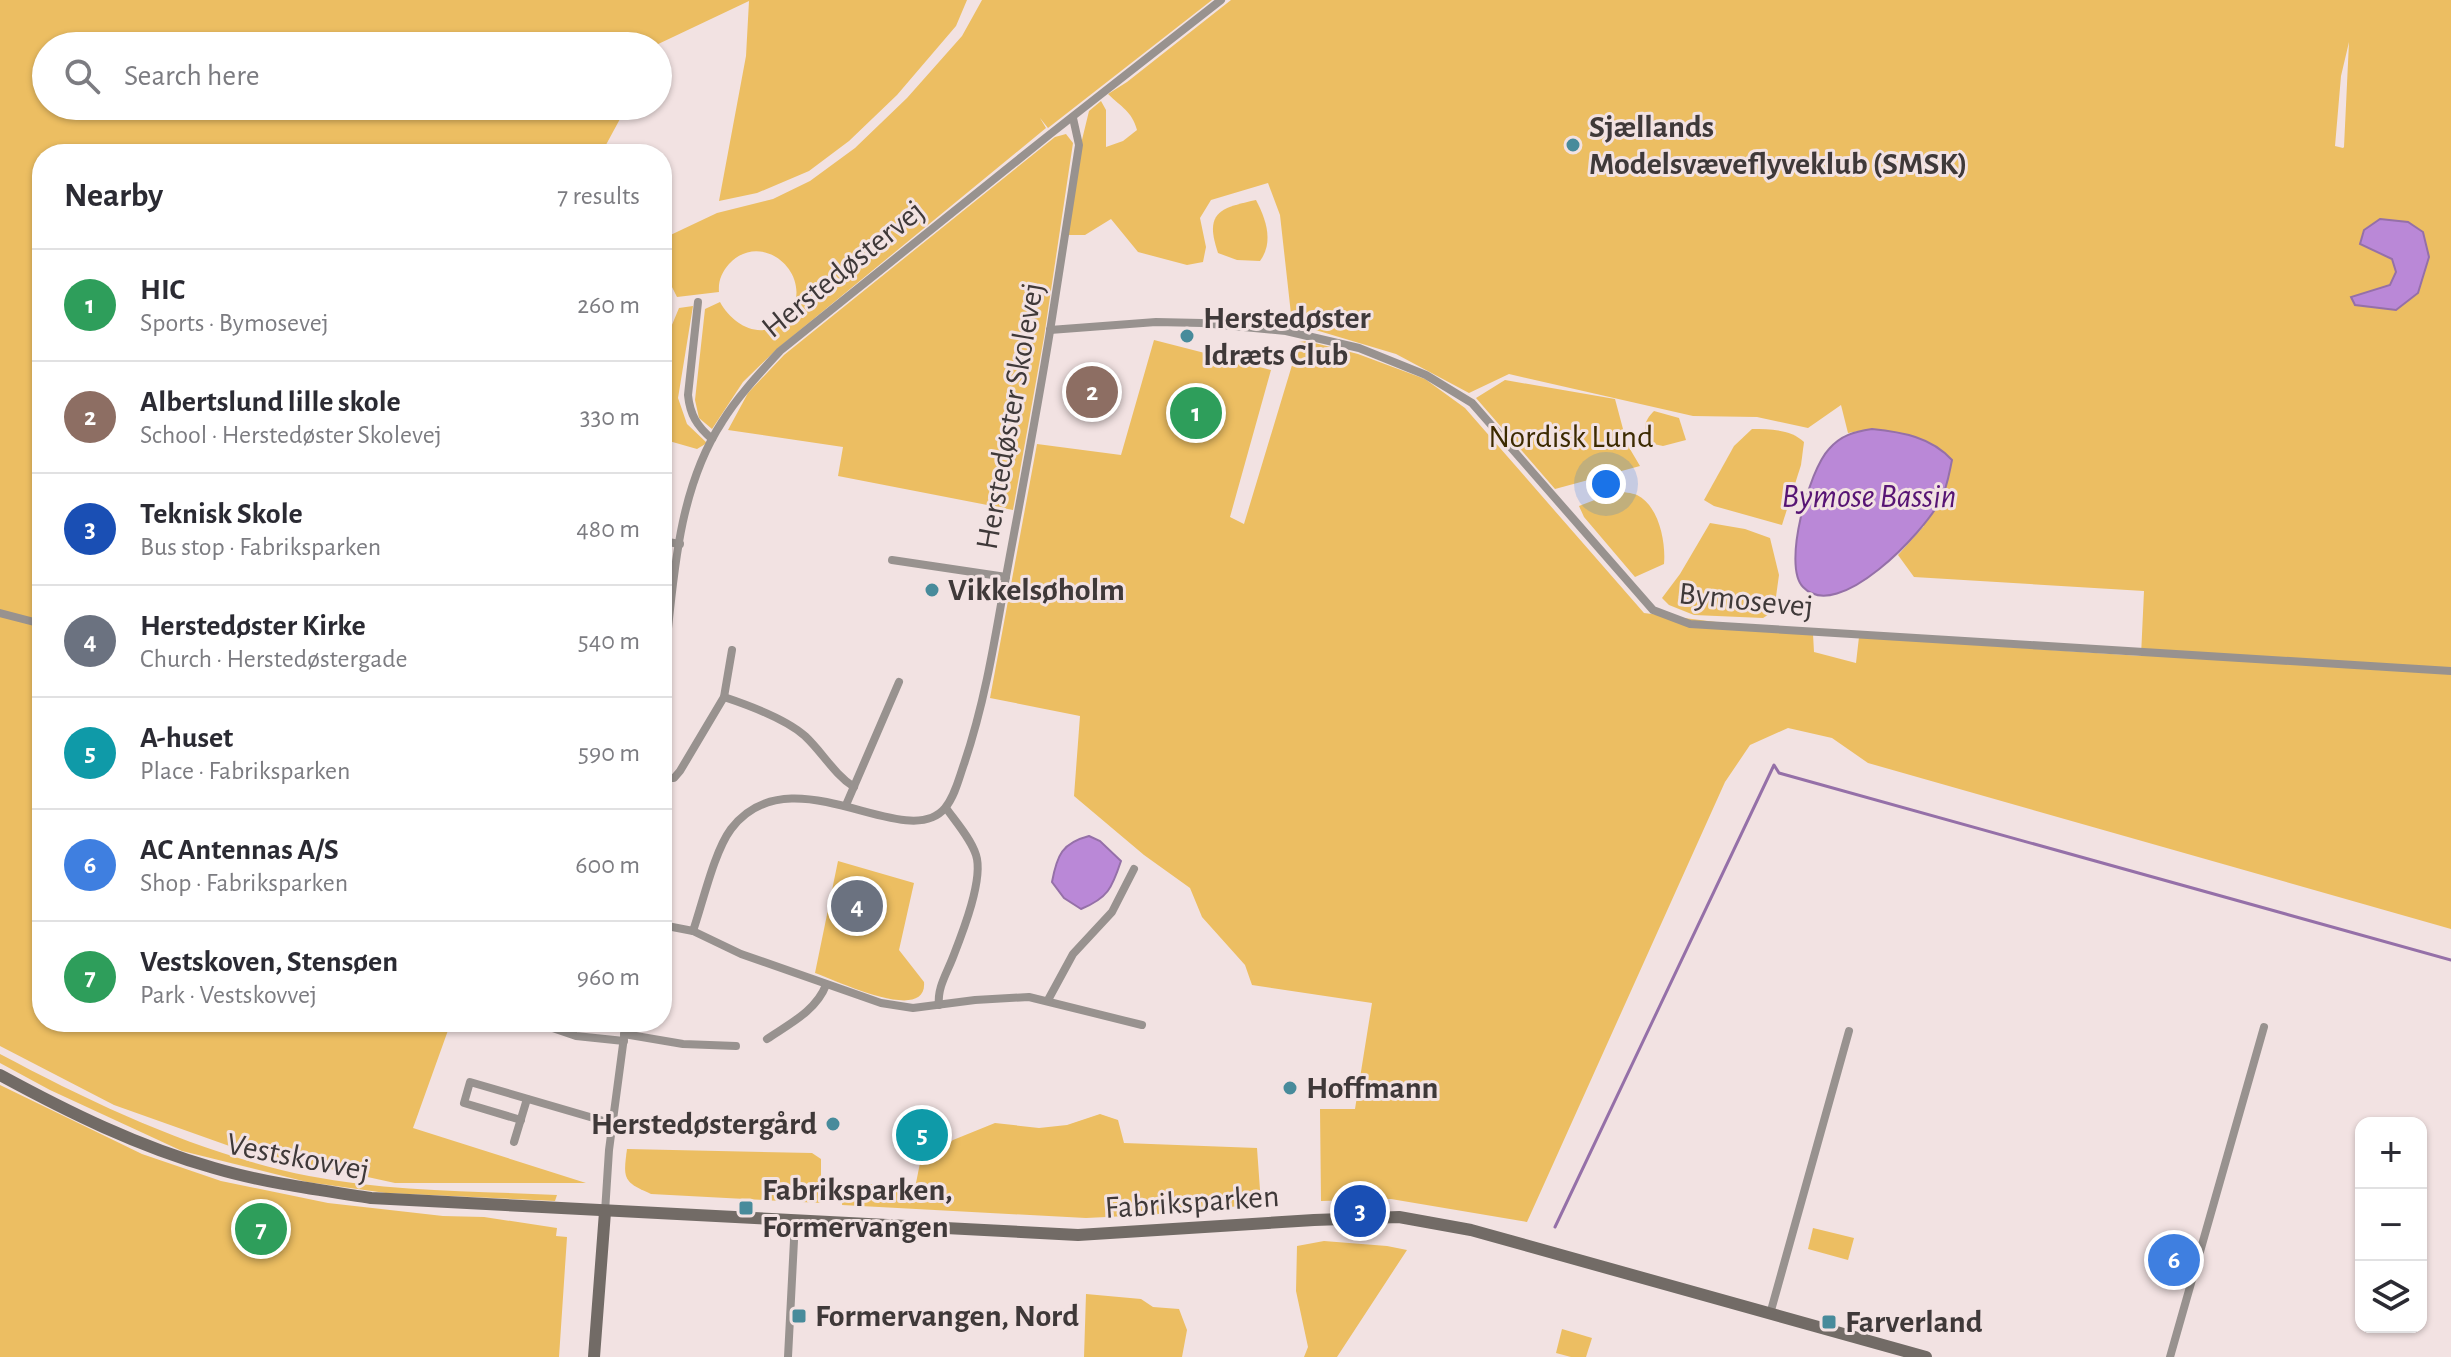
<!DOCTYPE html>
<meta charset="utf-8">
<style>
:root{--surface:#fff;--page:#f7f7f7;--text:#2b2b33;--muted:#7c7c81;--line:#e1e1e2;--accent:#ea580c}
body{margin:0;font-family:"Alegreya Sans",sans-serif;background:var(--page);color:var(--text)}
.controls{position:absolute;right:24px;bottom:24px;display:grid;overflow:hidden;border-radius:16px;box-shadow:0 2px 6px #0004}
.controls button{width:72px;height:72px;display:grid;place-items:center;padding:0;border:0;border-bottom:2px solid var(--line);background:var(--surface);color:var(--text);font:40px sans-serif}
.you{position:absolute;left:1606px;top:484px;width:28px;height:28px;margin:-20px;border:6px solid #fff;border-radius:50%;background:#1a73e8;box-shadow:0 0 0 12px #1a73e833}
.badge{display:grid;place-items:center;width:52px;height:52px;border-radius:50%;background:var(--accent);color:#fff;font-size:26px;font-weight:700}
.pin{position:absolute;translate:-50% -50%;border:4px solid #fff;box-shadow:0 2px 8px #0006}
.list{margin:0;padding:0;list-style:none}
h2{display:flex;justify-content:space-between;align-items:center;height:104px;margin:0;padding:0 32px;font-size:34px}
h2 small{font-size:26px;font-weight:400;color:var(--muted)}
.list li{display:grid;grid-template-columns:52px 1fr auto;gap:24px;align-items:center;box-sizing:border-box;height:112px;padding:0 32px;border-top:2px solid var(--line)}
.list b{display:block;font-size:30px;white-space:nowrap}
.list p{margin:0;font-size:26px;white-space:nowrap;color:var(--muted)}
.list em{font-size:26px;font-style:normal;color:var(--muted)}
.icon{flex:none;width:44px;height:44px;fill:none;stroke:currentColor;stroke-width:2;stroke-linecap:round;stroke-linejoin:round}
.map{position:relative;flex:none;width:2451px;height:1357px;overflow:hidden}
.search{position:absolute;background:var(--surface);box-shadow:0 2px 6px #0004;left:32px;top:32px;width:640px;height:88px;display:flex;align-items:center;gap:20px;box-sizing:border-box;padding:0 28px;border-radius:44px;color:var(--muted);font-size:30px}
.panel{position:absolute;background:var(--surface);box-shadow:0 2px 6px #0004;left:32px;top:144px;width:640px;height:888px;border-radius:32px}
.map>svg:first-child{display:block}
</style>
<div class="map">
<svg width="2451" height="1357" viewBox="0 0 2451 1357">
<rect width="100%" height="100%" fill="#f2e2e2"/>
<g fill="#ecbe62" fill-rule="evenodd">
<path d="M0 0H967L956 26 897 95 849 141 809 171 757 193 719 201 746 56 749 1 654 46H46V106H627L601 154H42V1022H451L413 1128 586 1183H395L235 1148 114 1105 0 1046Z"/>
<path d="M982 0H1212L1048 128 1040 118 1046 128 777 349 743 382 712 429 699 418 695 400 705 309 720 302C733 326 763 342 785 319 821 281 764 226 729 264 722 272 718 281 719 292L677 297 671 285 662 277V239L717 213 773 199 810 181 855 148 907 98 962 36Z"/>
<path d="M1231 0H2451V929L1868 763 1832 738 1788 728 1750 745 1725 782 1527 1222 1391 1199 1321 1201 1320 1109H1355L1372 1003 1252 985 1245 965 1202 917 1190 888 1144 855 1074 796 1080 716 990 698 1037 444 1121 455 1154 340 1271 370 1230 517 1244 524 1299 342 1307 341 1358 354 1425 379 1465 408 1644 613 1813 634 1814 652 1856 663 1859 637 2141 656 2144 591 1914 577 1898 555 1924 526 1872 429 1848 433 1841 405 1808 428 1757 417 1693 416 1509 374 1469 393 1396 354 1292 323 1280 215 1268 183 1211 200 1200 218 1206 247 1203 262 1187 265 1138 252 1111 219 1085 235H1068L1081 144 1089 111 1101 101 1106 110V147L1123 141 1137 130C1132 111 1121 107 1108 94L1127 82ZM2349 42 2344 147 2343 148 2335 146 2341 76Z"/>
<path d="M1066 134 1073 143 1044 337 1013 510 838 476 843 447 728 430 748 393 784 355 1055 137Z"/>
<path d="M1256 200C1266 219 1274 242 1260 261L1237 260 1218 253C1204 212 1220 208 1256 200Z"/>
<path d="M693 306 678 398 687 424 707 443 697 449 662 439V337L669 332 679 308Z"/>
<path d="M1505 380 1615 399 1627 444 1640 466 1555 489 1476 398Z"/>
<path d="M1654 411 1679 418 1686 440 1663 446 1649 443C1643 429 1643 422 1654 411Z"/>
<path d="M1752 429C1769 429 1791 429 1804 442L1801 465 1782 525 1714 506 1704 500 1734 446Z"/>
<path d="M1618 491C1623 492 1632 493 1637 495 1659 506 1666 542 1664 564L1635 577 1584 517 1579 506Z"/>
<path d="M1710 523 1745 529 1770 538 1779 575 1774 611 1763 618 1694 615 1669 605 1662 598 1680 574Z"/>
<path d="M838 861 914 883 899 950 924 982C928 1025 835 980 815 973Z"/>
<path d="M0 1054C98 1106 200 1154 309 1176 390 1192 475 1191 557 1195L555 1201 386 1193 307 1182 182 1151 50 1090 0 1063Z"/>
<path d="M0 1085 142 1154 221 1181 328 1203 443 1216 484 1217 557 1228 556 1236 567 1237 559 1357H0Z"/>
<path d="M1100 1114 1118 1120 1124 1143 1257 1148 1261 1204 1148 1215 1086 1218 842 1205 844 1186 858 1183 915 1188 920 1163 953 1140 995 1123 1039 1128 1067 1125Z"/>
<path d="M627 1149 812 1153 821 1159V1203L651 1194C623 1182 623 1179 627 1149Z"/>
<path d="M1813 1228 1854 1238 1848 1260 1808 1249Z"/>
<path d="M1324 1241 1387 1246 1407 1250 1337 1357H1304L1308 1347 1296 1291 1297 1246Z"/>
<path d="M1086 1294 1141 1299 1153 1307 1179 1309 1187 1330 1182 1357H1084Z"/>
<path d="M1562 1329 1592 1338 1586 1357H1571L1556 1353Z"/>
</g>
<g fill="#ba88d7" stroke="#9570a8" stroke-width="2">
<path d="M2380 219 2408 222 2423 232 2429 257 2418 293 2396 310 2355 305 2351 297 2390 285 2396 272 2392 259 2360 244 2364 230Z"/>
<path d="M1872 429C1902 432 1931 437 1952 460 1949 474 1947 489 1940 501 1924 532 1838 624 1803 587 1782 566 1809 470 1829 449 1841 435 1854 432 1872 429Z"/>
<path d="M1089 836 1100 841 1121 861C1112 888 1108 898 1081 909L1064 898 1052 882C1057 855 1062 843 1089 836Z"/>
</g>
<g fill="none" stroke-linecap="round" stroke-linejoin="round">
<path stroke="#9570a8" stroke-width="3" d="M1555 1227 1774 765 1779 773 2451 960"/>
<g stroke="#98928f" stroke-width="8">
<path d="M698 302 688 395C690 415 697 426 712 439"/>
<path d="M1050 330 1156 322 1202 323 1286 331 1359 348 1426 375 1472 403 1653 610 1690 624 2451 671"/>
<path d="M662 541 680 544"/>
<path d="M892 560 1006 577"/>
<path d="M0 613 42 624"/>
<path d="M662 684C673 598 673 497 722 422 738 396 759 374 780 351L1049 135 1221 0"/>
<path d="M724 697C748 705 786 719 805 736 823 753 834 774 854 787"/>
<path d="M662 778H674L680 771 724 697 732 650"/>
<path d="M846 805 899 682"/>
<path d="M662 925 693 931 741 954 881 1003 913 1008 975 1000 1029 997 1142 1025"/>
<path d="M693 931C703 902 714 852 731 829 791 750 906 855 945 808 955 796 959 778 964 764 983 708 993 651 1003 593 1019 506 1036 418 1050 331 1060 269 1069 207 1079 145L1073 118"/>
<path d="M1048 1000 1073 954 1112 912 1134 869"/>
<path d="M939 1005C937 988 947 973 953 957 962 934 984 879 976 855 971 839 956 822 946 808"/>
<path d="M535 1022 576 1036 624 1041"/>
<path d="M624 1034 683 1044 736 1046"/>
<path d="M767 1039C789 1024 816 1011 826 985"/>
<path d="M521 1120 464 1103 470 1082 614 1124"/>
<path d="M514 1142 527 1099"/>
<path d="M605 1212 609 1150 626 1022"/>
<path d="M1770 1314 1849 1031"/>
<path d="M788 1357 795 1221"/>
<path d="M2170 1357 2264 1027"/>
</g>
<g stroke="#726b66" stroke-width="12">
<path d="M0 1075C68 1112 139 1147 214 1168 265 1183 319 1190 371 1198L1078 1235 1314 1220 1399 1217 1471 1230 1926 1357"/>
<path d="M594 1357 605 1212"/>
</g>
</g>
<g fill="#488b9b" stroke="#f2e2e2" stroke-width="3">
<circle cx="1573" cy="145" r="8"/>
<circle cx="1187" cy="336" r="8"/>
<circle cx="932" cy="590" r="8"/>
<circle cx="1290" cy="1088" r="8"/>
<circle cx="833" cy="1124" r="8"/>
<rect x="738" y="1200" width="16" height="16" rx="4"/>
<rect x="791" y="1308" width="16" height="16" rx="4"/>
<rect x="1821" y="1314" width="16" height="16" rx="4"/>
</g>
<g text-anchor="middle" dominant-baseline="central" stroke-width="6" stroke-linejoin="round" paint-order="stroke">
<g font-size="32" font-weight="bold" fill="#3f3939" stroke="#f2e2e2" text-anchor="start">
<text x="1589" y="127">Sjællands<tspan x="1589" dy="37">Modelsvæveflyveklub (SMSK)</tspan></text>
<text x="1203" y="318">Herstedøster<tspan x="1203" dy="37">Idræts Club</tspan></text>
<text x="948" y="590">Vikkelsøholm</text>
<text x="1306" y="1088">Hoffmann</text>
<text x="817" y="1124" text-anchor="end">Herstedøstergård</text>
<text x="762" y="1190">Fabriksparken,<tspan x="762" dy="37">Formervangen</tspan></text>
<text x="815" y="1316">Formervangen, Nord</text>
<text x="1845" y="1322">Farverland</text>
</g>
<g font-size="32" fill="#3f3939" stroke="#f2e2e2">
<text transform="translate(843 269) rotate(-39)">Herstedøstervej</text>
<text transform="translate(1010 416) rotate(-80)">Herstedøster Skolevej</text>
<text transform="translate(1746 600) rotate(6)">Bymosevej</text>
<text transform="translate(298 1157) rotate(11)">Vestskovvej</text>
<text transform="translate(1192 1202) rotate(-4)">Fabriksparken</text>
</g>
<g font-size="32" fill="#3c2a00" stroke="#f2e2e2">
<text x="1571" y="437">Nordisk Lund</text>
</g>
<g font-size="34" font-style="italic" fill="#571474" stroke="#f2e2e2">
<text x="1869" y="497">Bymose Bassin</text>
</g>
</g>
</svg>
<div class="controls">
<button>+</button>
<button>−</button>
<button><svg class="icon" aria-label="layers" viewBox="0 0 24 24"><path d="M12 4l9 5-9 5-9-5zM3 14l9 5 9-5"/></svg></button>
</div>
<div class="you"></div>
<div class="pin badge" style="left:1196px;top:413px;background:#2e9e5b">1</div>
<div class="pin badge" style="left:1092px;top:392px;background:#8d6e63">2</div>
<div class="pin badge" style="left:1360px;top:1211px;background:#1a4fb4">3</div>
<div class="pin badge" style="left:857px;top:906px;background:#6b7280">4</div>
<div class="pin badge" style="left:922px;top:1135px;background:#0f9aa8">5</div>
<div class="pin badge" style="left:2174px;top:1260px;background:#3f7fe0">6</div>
<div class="pin badge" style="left:261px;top:1229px;background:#2e9e5b">7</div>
<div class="search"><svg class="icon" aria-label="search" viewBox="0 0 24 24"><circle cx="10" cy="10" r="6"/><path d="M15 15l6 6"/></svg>Search here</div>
<section class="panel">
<h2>Nearby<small>7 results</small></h2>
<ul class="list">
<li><span class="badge" style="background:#2e9e5b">1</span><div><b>HIC</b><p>Sports · Bymosevej</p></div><em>260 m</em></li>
<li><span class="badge" style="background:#8d6e63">2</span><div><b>Albertslund lille skole</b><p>School · Herstedøster Skolevej</p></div><em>330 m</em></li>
<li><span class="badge" style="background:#1a4fb4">3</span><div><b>Teknisk Skole</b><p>Bus stop · Fabriksparken</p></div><em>480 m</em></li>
<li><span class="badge" style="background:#6b7280">4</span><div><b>Herstedøster Kirke</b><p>Church · Herstedøstergade</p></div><em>540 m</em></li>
<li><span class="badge" style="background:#0f9aa8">5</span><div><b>A-huset</b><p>Place · Fabriksparken</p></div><em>590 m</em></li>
<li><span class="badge" style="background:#3f7fe0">6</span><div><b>AC Antennas A/S</b><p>Shop · Fabriksparken</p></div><em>600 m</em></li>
<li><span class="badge" style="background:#2e9e5b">7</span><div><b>Vestskoven, Stensøen</b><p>Park · Vestskovvej</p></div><em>960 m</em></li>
</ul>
</section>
</div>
